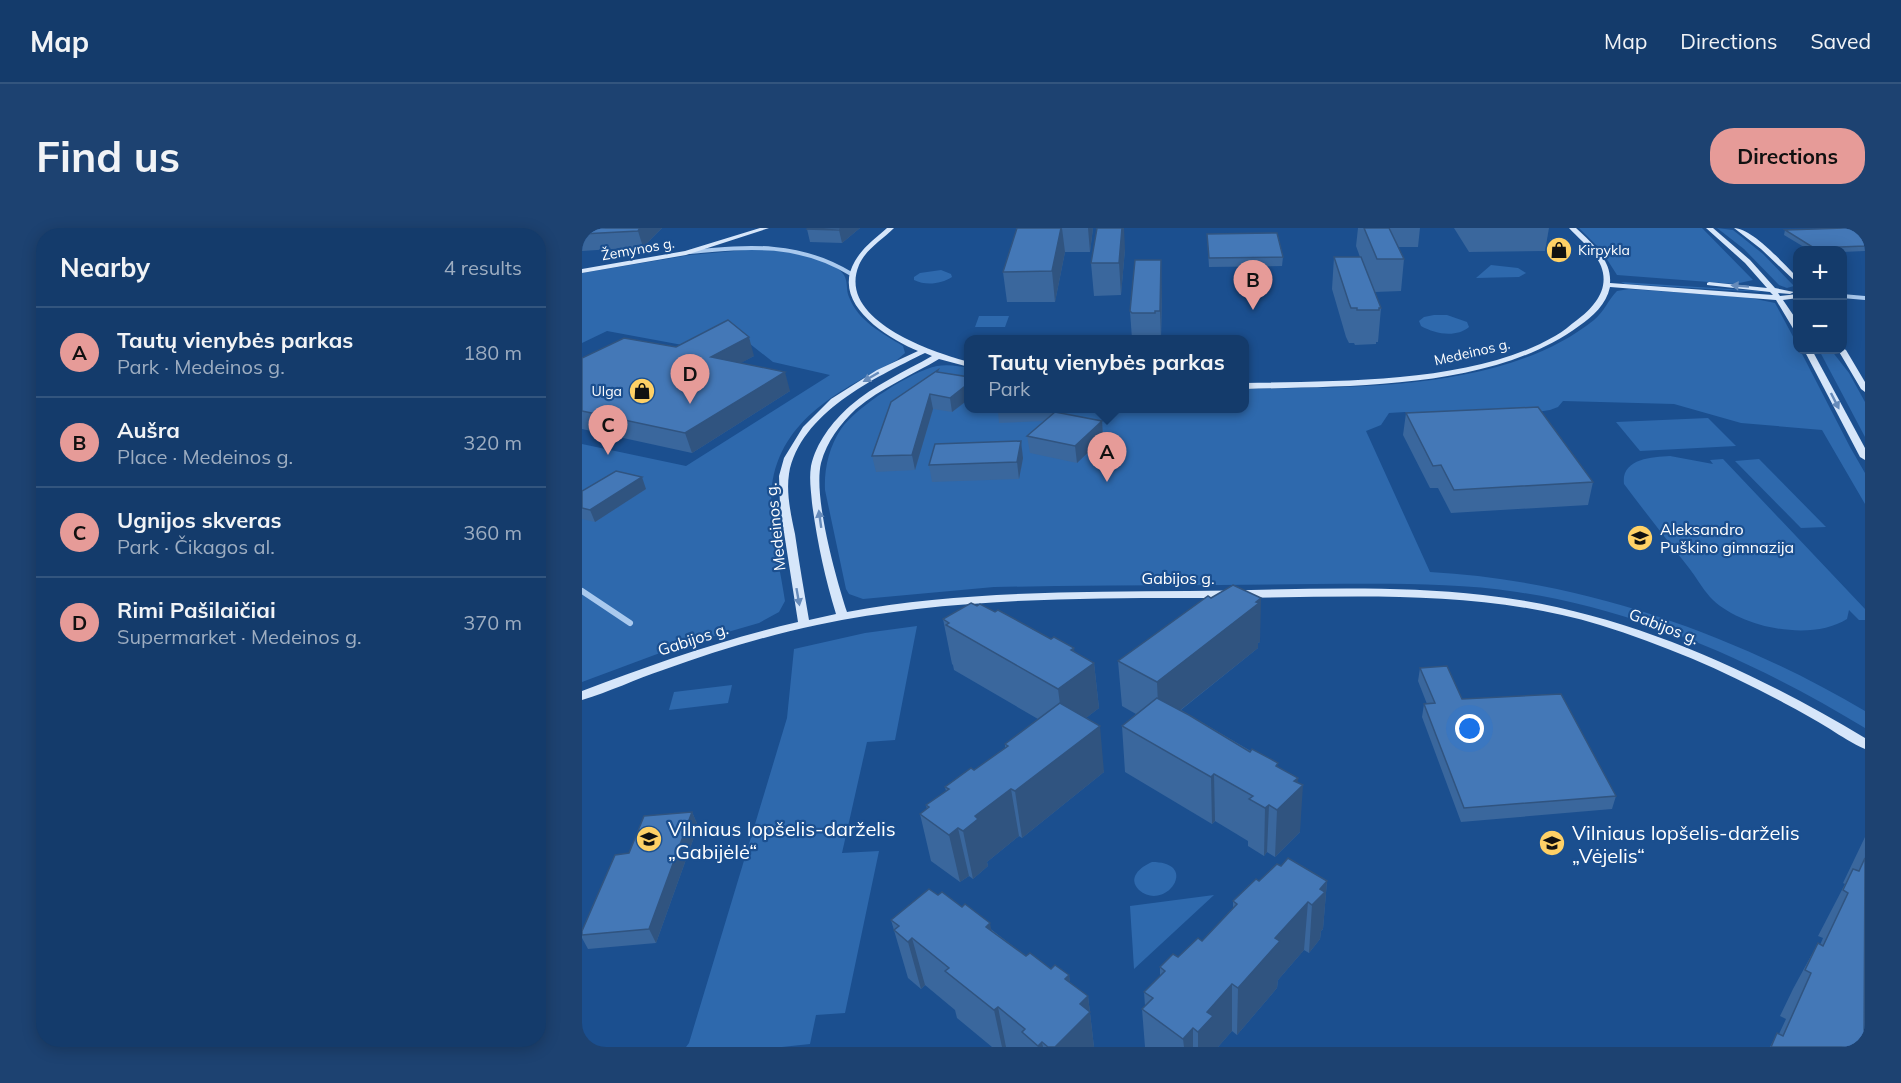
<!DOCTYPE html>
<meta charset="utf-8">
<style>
:root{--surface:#143b6b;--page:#1d4271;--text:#f1f3f6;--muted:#9dadc1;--line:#33557e;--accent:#e69b98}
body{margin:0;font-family:Mulish,sans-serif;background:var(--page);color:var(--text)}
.controls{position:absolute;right:18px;top:18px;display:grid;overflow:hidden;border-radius:12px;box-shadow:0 3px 15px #0003}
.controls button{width:54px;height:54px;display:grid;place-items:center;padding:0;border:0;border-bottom:2px solid var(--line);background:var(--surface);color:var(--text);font:30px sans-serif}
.you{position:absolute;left:888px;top:501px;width:21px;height:21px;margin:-15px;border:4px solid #fff;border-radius:50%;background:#1a73e8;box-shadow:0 0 0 9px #1a73e833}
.badge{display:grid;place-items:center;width:39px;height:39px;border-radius:50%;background:var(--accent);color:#111;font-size:20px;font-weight:700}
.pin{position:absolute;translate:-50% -50px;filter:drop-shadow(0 2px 3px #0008)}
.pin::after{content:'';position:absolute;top:32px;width:21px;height:18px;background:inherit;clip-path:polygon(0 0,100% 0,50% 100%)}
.popup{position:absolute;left:382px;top:107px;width:285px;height:78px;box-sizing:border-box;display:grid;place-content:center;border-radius:12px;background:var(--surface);filter:drop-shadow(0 2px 4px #0005);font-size:20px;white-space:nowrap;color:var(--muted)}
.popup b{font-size:22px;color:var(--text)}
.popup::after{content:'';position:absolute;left:50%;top:100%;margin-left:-12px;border:12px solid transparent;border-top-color:var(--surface)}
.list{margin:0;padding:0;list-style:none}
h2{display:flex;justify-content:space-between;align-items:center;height:78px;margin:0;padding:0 24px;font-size:26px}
h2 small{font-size:20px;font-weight:400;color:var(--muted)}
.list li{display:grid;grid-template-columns:39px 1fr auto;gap:18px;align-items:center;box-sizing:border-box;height:90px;padding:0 24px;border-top:2px solid var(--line)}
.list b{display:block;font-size:22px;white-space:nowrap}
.list p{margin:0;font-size:20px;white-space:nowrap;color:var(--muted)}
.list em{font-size:20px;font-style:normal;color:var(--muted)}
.map{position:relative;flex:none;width:1283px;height:819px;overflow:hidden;border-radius:24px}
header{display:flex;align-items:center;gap:36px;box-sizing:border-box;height:84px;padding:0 30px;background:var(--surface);border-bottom:2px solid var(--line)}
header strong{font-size:28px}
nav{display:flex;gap:33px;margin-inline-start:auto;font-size:21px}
.intro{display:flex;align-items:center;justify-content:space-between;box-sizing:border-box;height:144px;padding:0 36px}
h1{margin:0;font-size:42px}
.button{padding:15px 27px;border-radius:24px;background:var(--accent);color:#111;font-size:21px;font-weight:700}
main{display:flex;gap:36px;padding:0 36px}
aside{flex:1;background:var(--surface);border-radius:24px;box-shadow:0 3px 15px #0003}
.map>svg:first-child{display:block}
</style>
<header>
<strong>Map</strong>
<nav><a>Map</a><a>Directions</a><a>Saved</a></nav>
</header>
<div class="intro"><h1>Find us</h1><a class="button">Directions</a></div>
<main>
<aside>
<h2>Nearby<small>4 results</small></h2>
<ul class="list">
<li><span class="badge">A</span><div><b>Tautų vienybės parkas</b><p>Park · Medeinos g.</p></div><em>180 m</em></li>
<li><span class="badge">B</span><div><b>Aušra</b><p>Place · Medeinos g.</p></div><em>320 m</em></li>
<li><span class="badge">C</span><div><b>Ugnijos skveras</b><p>Park · Čikagos al.</p></div><em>360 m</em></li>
<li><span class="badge">D</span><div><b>Rimi Pašilaičiai</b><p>Supermarket · Medeinos g.</p></div><em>370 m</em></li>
</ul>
</aside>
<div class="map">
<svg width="1283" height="819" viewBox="0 0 1283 819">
<rect width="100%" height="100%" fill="#1b4f8f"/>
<g fill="#2e69ad">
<path d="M997 0H1120L1171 52 1153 56 1035 47 1019 22Z"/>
<path d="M1135 0 1151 2 1181 26 1212 58 1205 60 1197 57 1162 21Z"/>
<path d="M174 21C198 23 247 24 262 47 266 53 264 63 267 69 276 93 300 105 321 118L323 125 315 132C261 161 198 190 190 259 186 294 198 338 203 373L197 384 177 395 94 419 0 454V216L104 238 248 147 191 134 158 108 122 121 25 103 0 115V45L108 27Z"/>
<path d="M909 37 936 40 944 45 937 49 894 50Z"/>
<path d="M359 42 369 46 370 49C359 56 344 58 332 52V49L338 45Z"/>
<path d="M1039 54 1177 63 1180 64 1043 56Z"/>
<path d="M1047 61 1164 69 1193 75 1215 116 1216 122H1218L1268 219 1283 245V276L1240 202 1159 195 1092 176 981 173 976 179 968 182 904 192 833 190 823 184 807 185 799 197 784 203 848 344C1000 352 1152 406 1283 483V500C1178 436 1058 382 935 364 868 354 800 356 732 356 646 357 560 357 474 358L412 359 281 371 267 366 264 361 243 262C242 241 247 219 259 201 274 179 330 143 355 138 366 136 377 138 387 140V180H663V161C772 159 922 164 1012 92 1022 84 1026 72 1035 63Z"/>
<path d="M852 87H865L885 94 887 99C874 110 853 106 839 98L837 93 842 89Z"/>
<path d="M397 88H427L423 99H393Z"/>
<path d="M1237 122H1249L1267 145 1283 174V209Z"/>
<path d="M1126 190 1154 218 1058 223 1034 194Z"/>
<path d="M1088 228 1131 236 1128 232 1141 231 1283 381V392H1277L1267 382 1265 391C1229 414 1157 400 1128 369 1120 360 1114 349 1107 340 1085 312 1063 284 1042 256 1039 231 1069 229 1088 228Z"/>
<path d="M1177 231 1244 299 1219 300 1153 233Z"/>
<path d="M335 398 313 512 285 514 260 625 297 623 263 785 234 787 228 816 200 819H104L107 815 205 490 212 421 283 405Z"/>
<path d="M150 457 146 475 87 482 92 464Z"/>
<path d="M570 634C619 634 583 685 557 662 545 650 558 639 570 634Z"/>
<path d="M632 667 552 741 548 678Z"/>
</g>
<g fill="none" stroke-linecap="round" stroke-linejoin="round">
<g stroke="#a9c9ee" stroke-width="4">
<path d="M108 24C168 18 218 14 271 47"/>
<path d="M1260 68 1283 70"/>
</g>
<path stroke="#a9c9ee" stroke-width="6" d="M0 363 48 395"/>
<g fill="#d6e6fa" fill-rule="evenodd">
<path d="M178 0H187L104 27 0 45V41L103 23Z"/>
<path d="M305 0H312C300 12 284 21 277 37 254 92 350 124 387 134V139L357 131C330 147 299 160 274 181 258 196 245 213 239 235 231 269 254 350 265 384 377 363 493 364 607 363 704 362 804 356 901 367 1039 382 1166 440 1283 510V521C1271 516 1259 508 1248 501 1233 492 1218 483 1202 475 1143 443 1082 417 1018 397 899 361 775 369 653 370 514 370 372 368 235 397 183 408 131 424 81 442 54 451 27 464 0 472V463C71 436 142 411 216 394L198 279 197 248 202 230 221 199 249 171 295 142 336 123C304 109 248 75 273 33 281 19 294 10 305 0ZM343 125 350 128C322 144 292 157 268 178 250 194 234 215 229 238 227 251 229 262 230 275 235 313 243 350 254 386L227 392C222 363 217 334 213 306 209 287 204 265 207 246 218 185 292 150 343 125Z"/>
<path d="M987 0H994C1009 14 1030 32 1028 55L1191 67 1188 64 1125 57V55L1127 54 1185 60 1163 35 1124 0H1131L1168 32 1193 60 1212 64 1208 66 1196 65 1198 68 1216 66V70L1201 72 1216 94V104L1212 102 1194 72 1028 59C1024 77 1011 88 997 98 910 162 768 158 663 161V155C756 153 891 156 973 108 981 104 988 97 995 92 1012 79 1028 61 1019 38 1012 22 998 12 987 0Z"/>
<path d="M1152 0C1170 0 1202 36 1216 50V56L1179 21Z"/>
<path d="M1260 120 1264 122 1283 154V164L1279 161 1256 122H1260Z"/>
<path d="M1222 122H1230L1283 220V232L1278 229Z"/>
</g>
</g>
<g fill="#3a679d">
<path d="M0 0H80L61 19 0 23Z"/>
<path d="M226 0H278L260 15 228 14 225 1Z"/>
<path d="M435 0H511L508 24H483L473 74H425L421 44Z"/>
<path d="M776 0H838L836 19H816L822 31 819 63 793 64 799 80 796 114H794V116L773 117 772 115H767L764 109 750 61 752 29H778L774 18Z"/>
<path d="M872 0H967L963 23 887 24Z"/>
<path d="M1283 0V23L1260 24V22H1227L1202 7 1203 2Z"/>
<path d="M625 6 701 29 700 38 627 39Z"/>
<path d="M543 21 539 67 512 68 509 35Z"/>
<path d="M580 64 579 111H550L548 83Z"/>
<path d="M94 119 172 128 158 135 208 163 110 225 0 201V130Z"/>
<path d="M356 144 387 149V171L370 184 351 181 333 242 294 244 290 228Z"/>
<path d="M470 180V188L520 193 521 210 495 235 448 225 445 208 463 193 417 195 416 184Z"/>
<path d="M824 185 1011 254 1006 277 869 285 856 260H848L821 207Z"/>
<path d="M441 230 437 251 350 254 347 237Z"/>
<path d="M64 261 13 294 0 291V263Z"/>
<path d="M629 370 678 414 676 415V420L599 482 696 539 715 555 718 604 693 629 685 624 682 628 666 618V613L633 593 630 596 543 544 540 498 554 486 540 478 536 433Z"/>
<path d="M395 378 413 384 469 411 492 420V424L512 435 517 480 504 490 522 544 440 610 437 608 405 634 406 638 391 651 387 648 378 654 349 633 338 586 345 581 344 577 364 563 363 559 392 542 423 520V516L456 491 372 442 371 437 370 436 361 391Z"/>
<path d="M838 440 880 471 1034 568 1030 581 879 594 840 489 842 476H845L836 453Z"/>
<path d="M110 584 116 598 74 715 6 721 0 710V703L47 625Z"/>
<path d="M1283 609 1282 819H1188L1195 805 1197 806 1204 791 1198 788 1211 761 1236 715 1238 717 1241 710 1236 708 1263 656 1261 655Z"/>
<path d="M699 638 745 653 741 701 739 703 738 711 727 725 722 722 696 752 695 760 655 807 650 803 636 819H563L560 781 563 778 562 764 578 748V739L596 729 620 713 651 680V673Z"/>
<path d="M356 667 410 702 444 728 469 741 487 747 488 755 506 768 512 819H410L375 790 373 782 343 757 339 761 326 750 309 692Z"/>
</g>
<g fill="#305480">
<path d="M58 0H80L61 19 56 3Z"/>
<path d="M260 0H278L260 15 257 2Z"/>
<path d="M479 0H480L483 24 473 74 470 43Z"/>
<path d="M506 0H511L508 24Z"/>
<path d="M540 0H542L543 21 539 67 537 35Z"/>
<path d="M579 32 580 64 579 111 578 83Z"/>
<path d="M167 109 172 128 135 148 129 129Z"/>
<path d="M203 144 208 163 110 225 103 205Z"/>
<path d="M387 155V171L370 184 368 170Z"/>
<path d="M348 166 351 181 333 242 330 227Z"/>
<path d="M520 193 521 210 495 235 493 218Z"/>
<path d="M439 213 441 230 437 251 435 234Z"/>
<path d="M60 249 64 261 13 294 8 282Z"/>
<path d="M679 370 678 414 676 415V420L577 499 575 454Z"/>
<path d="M492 420 495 447 512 435 517 480 482 507 476 461 489 422Z"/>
<path d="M518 498 522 544 440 610 433 563Z"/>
<path d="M632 546 633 593 630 596 629 549Z"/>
<path d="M716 550 715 563 721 557 718 604 693 629 695 582 712 553Z"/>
<path d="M429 561 437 608 405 634 406 638 391 651 381 603 393 588Z"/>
<path d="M687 577 685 624 682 628 683 580Z"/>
<path d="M110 584 116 598 74 715 67 701Z"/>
<path d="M376 600 387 648 378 654 367 607Z"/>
<path d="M745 653 741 701 739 703 738 711 727 725 730 677 738 661Z"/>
<path d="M726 674 722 722 696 752 695 760 655 807 656 760 693 710Z"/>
<path d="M408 695 418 743 404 699Z"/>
<path d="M330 710 343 757 339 761 326 714Z"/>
<path d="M487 747 494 794 483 751Z"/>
<path d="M650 756V803L636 819H616V804L625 784Z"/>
<path d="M506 768 512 819H473L498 776Z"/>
<path d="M416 779 424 819H420L412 782Z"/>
<path d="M611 800V819H602L601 811Z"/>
<path d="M460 814 461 819H456V818Z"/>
</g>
<g fill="#4478b7" stroke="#305480" stroke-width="1.5">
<path d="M0 0H58L56 3 0 6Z"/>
<path d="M226 0H260L257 2 225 1Z"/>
<path d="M435 0H479L470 43 421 44Z"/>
<path d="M515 0H540L537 35H509Z"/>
<path d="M782 0H807L822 31H795Z"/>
<path d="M1262 0H1283V18L1232 20 1203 2Z"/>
<path d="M695 5 701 29 627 30 625 6Z"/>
<path d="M752 29H779L799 80H797V82H775V80H769L767 75Z"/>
<path d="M553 32H579L578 83H573V85H550L548 83Z"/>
<path d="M146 92 167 109 129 129 203 144 103 205 0 183V130L42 110 94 119Z"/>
<path d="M356 142 355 144 387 149V155L368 170 348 166 330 227 290 228 309 174Z"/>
<path d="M956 179 1011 254 872 262 859 237 851 238 824 185Z"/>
<path d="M416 180H468V182L416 184Z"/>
<path d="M473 184 520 193 493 218 445 208Z"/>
<path d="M439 213 435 234 347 237 353 216Z"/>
<path d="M34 243 60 249 8 282 0 280V263Z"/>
<path d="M651 357 679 370 674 374 677 375 575 454 536 433 626 368 629 370Z"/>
<path d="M389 375 395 378 398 376 413 384 416 382 469 411 472 409 492 420 489 422 512 435 476 461 364 397 367 395 361 391Z"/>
<path d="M865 438 880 471 979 466 1034 568 882 580 842 476 853 475 838 440Z"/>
<path d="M575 470 607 487 668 524 670 521 696 535 694 538 716 550 712 553 721 557 695 582 687 577 683 580 667 571 671 568 632 546 629 549 540 498Z"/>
<path d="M478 475 518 498 433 563 429 561 393 588 396 591 381 603 376 600 367 607 338 586 347 579 344 577 367 561 363 559 389 540 392 542 426 518 423 516Z"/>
<path d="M110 584 67 701 0 707V703L33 627 47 625 62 588Z"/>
<path d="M706 630 745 653 738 661 743 664 730 677 726 674 693 710 698 713 656 760 650 756 625 784 631 788 616 804 611 800 601 811 560 781 571 770 562 764 583 743 578 739 591 726 596 729 616 710 620 713 655 676 651 673 674 651 677 653 695 636 699 638Z"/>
<path d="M1283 630 1282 819H1189L1195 805 1201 808 1229 745 1223 742 1236 715 1241 718 1266 665 1261 662 1271 641 1277 643Z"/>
<path d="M347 661 356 667 360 664 380 679 383 676 408 695 404 699 444 728 448 725 469 741 473 737 487 747 483 751 506 768 498 776 508 784 473 819H466L460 814 456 818 440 804 443 801 416 779 412 782 363 743 367 740 330 710 326 714 312 702 317 698 309 692Z"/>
</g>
<defs><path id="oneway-solid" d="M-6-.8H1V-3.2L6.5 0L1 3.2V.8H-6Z" transform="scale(1.5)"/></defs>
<g fill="#668bba">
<use href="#oneway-solid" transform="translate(1158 58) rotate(-176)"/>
<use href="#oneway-solid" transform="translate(289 149) rotate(150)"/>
<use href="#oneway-solid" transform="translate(1253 173) rotate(63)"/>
<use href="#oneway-solid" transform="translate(238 291) rotate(-98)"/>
<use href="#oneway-solid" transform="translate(216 369) rotate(80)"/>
</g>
<defs>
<g id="shop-disc" transform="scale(1.35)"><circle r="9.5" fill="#ffd166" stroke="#1b4f8f"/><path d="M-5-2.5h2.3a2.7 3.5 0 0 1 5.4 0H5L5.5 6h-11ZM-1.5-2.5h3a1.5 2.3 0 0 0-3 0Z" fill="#111"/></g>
<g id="school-disc" transform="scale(1.35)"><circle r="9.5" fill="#ffd166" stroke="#1b4f8f"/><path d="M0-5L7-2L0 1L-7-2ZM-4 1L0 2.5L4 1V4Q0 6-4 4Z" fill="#111"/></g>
</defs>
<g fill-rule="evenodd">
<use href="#shop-disc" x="977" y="22"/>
<use href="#shop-disc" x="60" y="163"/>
<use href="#school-disc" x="1058" y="310"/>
<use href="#school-disc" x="67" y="611"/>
<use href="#school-disc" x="970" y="615"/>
</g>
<g text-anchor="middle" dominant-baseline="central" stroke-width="4.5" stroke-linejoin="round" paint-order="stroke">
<g font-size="14" fill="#fff" stroke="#1b4f8f">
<text transform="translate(56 21) rotate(-10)">Žemynos g.</text>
<text transform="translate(890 124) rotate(-13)">Medeinos g.</text>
</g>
<g font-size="14" fill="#fff" stroke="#1b4f8f" text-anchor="start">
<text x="996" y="22">Kirpykla</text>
<text x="40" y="163" text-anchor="end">Ulga</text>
</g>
<g font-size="16" fill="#fff" stroke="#1b4f8f">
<text transform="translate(193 299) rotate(-96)">Medeinos g.</text>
<text x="596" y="350">Gabijos g.</text>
<text transform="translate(1082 398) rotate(21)">Gabijos g.</text>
<text transform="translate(111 411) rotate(-18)">Gabijos g.</text>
</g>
<g font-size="16" fill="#fff" stroke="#1b4f8f" text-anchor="start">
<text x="1078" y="301">Aleksandro<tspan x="1078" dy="18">Puškino gimnazija</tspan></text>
</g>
<g font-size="20" fill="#fff" stroke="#1b4f8f" text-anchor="start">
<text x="86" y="600">Vilniaus lopšelis-darželis<tspan x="86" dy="23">„Gabijėlė“</tspan></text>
<text x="990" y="604">Vilniaus lopšelis-darželis<tspan x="990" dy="23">„Vėjelis“</tspan></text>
</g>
</g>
</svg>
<div class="controls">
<button>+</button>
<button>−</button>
</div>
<div class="you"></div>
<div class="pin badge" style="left:525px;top:254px">A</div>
<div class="popup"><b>Tautų vienybės parkas</b>Park</div>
<div class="pin badge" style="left:671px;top:82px">B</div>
<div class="pin badge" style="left:26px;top:227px">C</div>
<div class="pin badge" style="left:108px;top:176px">D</div>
</div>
</main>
